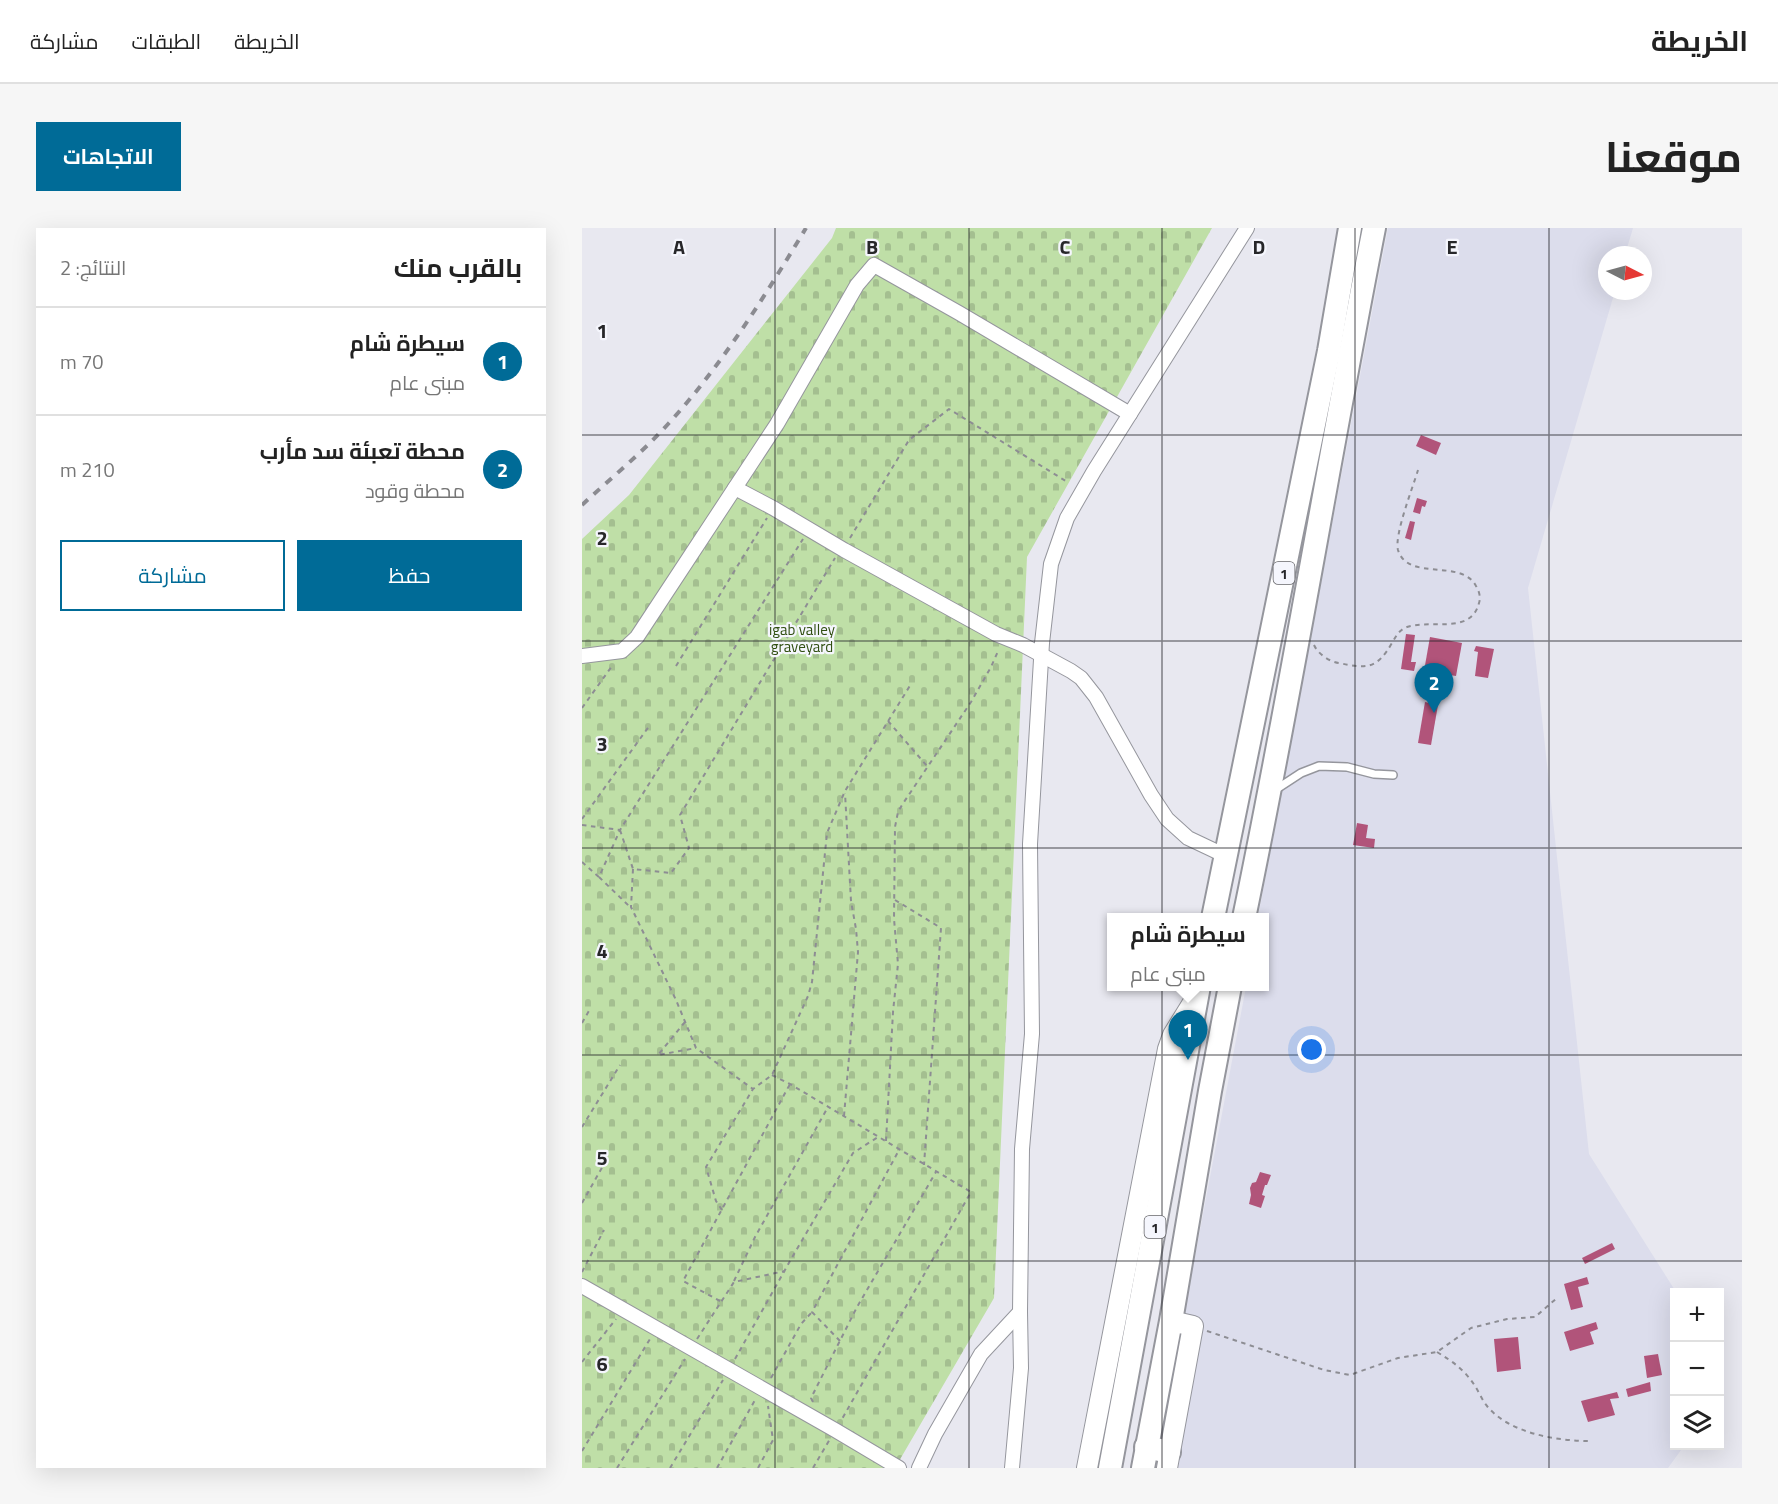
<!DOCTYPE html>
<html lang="ar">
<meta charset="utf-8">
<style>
:root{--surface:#fff;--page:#f6f6f6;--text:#222;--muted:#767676;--line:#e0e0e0;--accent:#006b97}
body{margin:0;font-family:"Titillium Web",Cairo,sans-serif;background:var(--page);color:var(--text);direction:rtl}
.controls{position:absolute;right:18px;bottom:18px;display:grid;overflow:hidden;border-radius:0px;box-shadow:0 6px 24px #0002}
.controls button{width:54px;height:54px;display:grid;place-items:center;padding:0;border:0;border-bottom:2px solid var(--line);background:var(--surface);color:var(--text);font:30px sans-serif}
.compass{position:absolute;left:1016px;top:18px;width:54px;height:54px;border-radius:50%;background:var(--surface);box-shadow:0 6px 24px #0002;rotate:96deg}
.you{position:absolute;left:730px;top:822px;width:21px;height:21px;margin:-15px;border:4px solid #fff;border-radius:50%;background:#1a73e8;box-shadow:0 0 0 9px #1a73e833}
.badge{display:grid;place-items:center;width:39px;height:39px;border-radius:50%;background:var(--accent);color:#fff;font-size:20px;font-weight:700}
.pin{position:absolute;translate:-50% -50px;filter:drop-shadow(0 2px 3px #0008)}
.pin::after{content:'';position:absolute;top:32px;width:21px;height:18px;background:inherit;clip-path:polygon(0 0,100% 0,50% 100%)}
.popup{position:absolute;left:525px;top:685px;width:162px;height:78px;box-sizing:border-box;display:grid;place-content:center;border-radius:0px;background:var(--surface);filter:drop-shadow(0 2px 4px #0005);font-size:20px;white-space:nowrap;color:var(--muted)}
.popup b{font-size:22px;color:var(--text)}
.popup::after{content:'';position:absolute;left:50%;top:100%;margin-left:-12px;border:12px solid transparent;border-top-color:var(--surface)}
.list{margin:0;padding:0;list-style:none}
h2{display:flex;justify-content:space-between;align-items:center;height:78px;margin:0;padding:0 24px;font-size:26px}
h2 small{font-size:20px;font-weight:400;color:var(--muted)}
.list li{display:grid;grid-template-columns:39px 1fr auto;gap:18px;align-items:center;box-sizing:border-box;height:108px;padding:0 24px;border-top:2px solid var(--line)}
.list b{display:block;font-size:22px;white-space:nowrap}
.list p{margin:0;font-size:20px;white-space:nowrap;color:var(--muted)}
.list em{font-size:20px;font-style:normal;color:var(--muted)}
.actions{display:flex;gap:12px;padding:18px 24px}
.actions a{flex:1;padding:14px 0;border:2px solid var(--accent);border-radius:0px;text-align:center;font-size:21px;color:var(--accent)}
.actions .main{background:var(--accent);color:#fff}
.icon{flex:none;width:33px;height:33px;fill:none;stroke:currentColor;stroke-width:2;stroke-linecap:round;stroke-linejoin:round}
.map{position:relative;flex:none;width:1160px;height:1240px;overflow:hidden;direction:ltr;border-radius:0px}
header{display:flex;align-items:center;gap:36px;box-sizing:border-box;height:84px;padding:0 30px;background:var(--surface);border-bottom:2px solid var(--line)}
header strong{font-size:28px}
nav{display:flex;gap:33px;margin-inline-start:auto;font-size:21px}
.intro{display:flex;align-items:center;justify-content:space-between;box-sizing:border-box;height:144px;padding:0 36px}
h1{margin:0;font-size:42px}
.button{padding:15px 27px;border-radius:0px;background:var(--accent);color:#fff;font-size:21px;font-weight:700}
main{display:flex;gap:36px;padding:0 36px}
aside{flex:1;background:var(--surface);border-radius:0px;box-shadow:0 6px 24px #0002}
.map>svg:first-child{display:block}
</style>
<header>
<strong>الخريطة</strong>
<nav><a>الخريطة</a><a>الطبقات</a><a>مشاركة</a></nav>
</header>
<div class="intro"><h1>موقعنا</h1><a class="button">الاتجاهات</a></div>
<main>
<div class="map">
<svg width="1160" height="1240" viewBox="0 0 1160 1240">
<defs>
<pattern id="cemetery-stones" width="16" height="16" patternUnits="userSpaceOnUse" patternTransform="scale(1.5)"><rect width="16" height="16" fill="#bfdfa7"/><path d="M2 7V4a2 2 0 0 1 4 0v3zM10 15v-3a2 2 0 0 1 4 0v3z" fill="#a4bf90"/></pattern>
</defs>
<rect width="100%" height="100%" fill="#e8e8f0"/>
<path fill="#dcddec" d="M806 0H1051L1043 27H1025V63H1033L946 360 1007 926 1094 1064H1092V1218H1102L1086 1240H573L664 759 682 758V690L676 689Z"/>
<path fill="url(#cemetery-stones)" d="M254 0H630L445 329 412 1070 313 1240H0V311L47 267 250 10Z"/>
<g fill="#b1547a">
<path d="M839 207 859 215 854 227 834 218Z"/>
<path d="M835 270 845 273 843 279 840 278 838 286 831 284Z"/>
<path d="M828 293 833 294 829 312 823 310Z"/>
<path d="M824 406 833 407 829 434H834L832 443 819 441Z"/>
<path d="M848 409 880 415 874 448 842 443Z"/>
<path d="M894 418 912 421 906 450 893 448 896 424 892 423Z"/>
<path d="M843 474 856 477 849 517 836 515Z"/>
<path d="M775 595 786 597 784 610 793 611 792 620 771 617Z"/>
<path d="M678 944 689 947 685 957H683L680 967 683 968 679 980 667 976 669 967 668 960 670 955 674 954Z"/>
<path d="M1030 1015 1033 1021 1003 1036 1000 1030Z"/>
<path d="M1005 1049 1007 1056 996 1059 1001 1079 989 1082 982 1056Z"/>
<path d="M1014 1094 1016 1101 1008 1104 1012 1116 988 1123 982 1104Z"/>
<path d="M936 1109 939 1141 915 1144 912 1111Z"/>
<path d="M1076 1126 1080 1147 1065 1150 1062 1128Z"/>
<path d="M1068 1154 1069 1163 1046 1169 1044 1161Z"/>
<path d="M1035 1164 1037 1170 1028 1171 1033 1187 1006 1194 999 1173Z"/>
</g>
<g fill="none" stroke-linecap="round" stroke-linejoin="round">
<g stroke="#95969d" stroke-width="10">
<path id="service" d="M693 562 719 545 737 538 765 539 792 546 811 547"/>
</g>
<g stroke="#95969d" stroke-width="16">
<g id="minor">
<path d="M153 260 191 280 262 322 414 406 441 417 489 443 499 450 514 469 569 567 585 591 606 610 644 628"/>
<path d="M0 428 40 423 55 409 195 196 275 57 292 37 377 85 548 186"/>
<path d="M0 1058 253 1202 317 1240"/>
<path d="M337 1240 353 1206 399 1126 438 1084"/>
<path d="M430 1240 439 1140 438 1084 440 921 450 806 448 616 460 415 469 336 485 290 512 243 665 0"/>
</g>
</g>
<g stroke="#95969d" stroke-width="22">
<g id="secondary">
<path d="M505 1240 586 821 591 807 612 773"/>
<path d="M585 1240 611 1098 589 1093"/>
</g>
</g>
<g stroke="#95969d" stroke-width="26">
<g id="trunk">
<path d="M631 690 747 123 768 0"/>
<path d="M662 690C710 460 747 229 792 0"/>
<path d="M564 1219 587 1224"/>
<path d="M528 1240 617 758"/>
<path d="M561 1240 589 1093 628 863 648 758"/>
</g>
</g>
<g stroke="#8d8d93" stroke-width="2" stroke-dasharray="4.5 4.5" stroke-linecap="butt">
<path d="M268 310 327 212 367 181 487 255"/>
<path d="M732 417C736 426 748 434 757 435 785 441 795 441 810 415 814 408 817 402 825 399 849 391 889 407 897 375 899 369 897 363 894 358 879 330 826 354 816 322 812 307 831 259 836 242"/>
<path d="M94 438 185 290"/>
<path d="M0 480 30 438"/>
<path d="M306 493 345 538"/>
<path d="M0 591 68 497"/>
<path d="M0 597 38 602 221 311"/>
<path d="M38 602 51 641 89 645 107 620 98 587 253 330"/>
<path d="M0 634 17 649 38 602"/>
<path d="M51 641 49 679 94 772 114 820 171 861"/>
<path d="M17 649 47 678"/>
<path d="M313 672 359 700 342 937"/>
<path d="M103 794 76 827 114 820"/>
<path d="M0 795 8 781"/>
<path d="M190 847 208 856 389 964 260 1191"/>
<path d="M262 888 276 724 274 701 269 673 263 565"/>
<path d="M0 899 38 837"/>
<path d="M304 913 311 784 316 736 312 691 313 599 316 584 320 577 389 474 409 439 417 421"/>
<path d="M0 975 22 936"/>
<path d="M140 982 134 973 124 939 171 861 190 847 226 768 230 754 245 605 263 563 329 456"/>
<path d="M0 1044 22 1002"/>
<path d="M152 1053 173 1009 246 879"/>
<path d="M138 1073 101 1053 208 856"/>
<path d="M625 1103 742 1142 768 1147 816 1130 855 1124 889 1100 925 1091 953 1089 975 1070"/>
<path d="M115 1111 152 1054 203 1043"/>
<path d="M258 1113 230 1084 317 922"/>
<path d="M855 1124C871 1134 882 1141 893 1158 897 1164 900 1172 905 1178 927 1205 974 1213 1008 1213"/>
<path d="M153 1131 208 1033 271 925 296 909"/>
<path d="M0 1134 34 1091"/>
<path d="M189 1150 219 1096 230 1084"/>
<path d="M231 1174 229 1170 275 1079 354 944"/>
<path d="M0 1223 68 1111"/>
<path d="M35 1240 103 1131"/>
<path d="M88 1240 141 1152"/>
<path d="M135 1240 173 1172"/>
<path d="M176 1240 191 1212 186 1178"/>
<path d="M231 1240 248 1211"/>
</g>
<use href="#service" stroke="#fff" stroke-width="7"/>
<use href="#minor" stroke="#fff" stroke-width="14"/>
<use href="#secondary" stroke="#fff" stroke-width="20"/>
<use href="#trunk" stroke="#fff" stroke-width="22"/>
<path stroke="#8b8b91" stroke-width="4" stroke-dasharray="8 8" stroke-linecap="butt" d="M0 277C29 250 60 225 87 195 140 137 183 68 224 0"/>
</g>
<path fill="none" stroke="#27272a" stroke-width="1.5" stroke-opacity="0.55" d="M193 0V1240M387 0V1240M580 0V1240M773 0V1240M967 0V1240M0 207H1160M0 413H1160M0 620H1160M0 827H1160M0 1033H1160"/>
<g text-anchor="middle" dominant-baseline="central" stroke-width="4.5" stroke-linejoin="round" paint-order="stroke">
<g fill="#f5f6fd" stroke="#656569" stroke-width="1.5">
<rect x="691.5" y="334" width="21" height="22" rx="4.5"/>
<rect x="562.5" y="988" width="21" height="22" rx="4.5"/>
</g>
<g font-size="14" font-weight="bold" fill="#27272a">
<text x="702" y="345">1</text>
<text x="573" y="999">1</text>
</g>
<g font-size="15" fill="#314f11" stroke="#f5f6fd">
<text x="220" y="401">igab valley<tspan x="220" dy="17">graveyard</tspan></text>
</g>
</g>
<g font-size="20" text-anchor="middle" font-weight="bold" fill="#27272a" stroke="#f5f6fd" stroke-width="4.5" stroke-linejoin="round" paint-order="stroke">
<text x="97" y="26">A</text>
<text x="290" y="26">B</text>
<text x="483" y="26">C</text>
<text x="677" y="26">D</text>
<text x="870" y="26">E</text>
<text x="20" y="110">1</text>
<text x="20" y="317">2</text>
<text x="20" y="523">3</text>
<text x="20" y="730">4</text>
<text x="20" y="937">5</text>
<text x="20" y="1143">6</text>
</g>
</svg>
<div class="controls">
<button>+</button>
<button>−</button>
<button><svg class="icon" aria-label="layers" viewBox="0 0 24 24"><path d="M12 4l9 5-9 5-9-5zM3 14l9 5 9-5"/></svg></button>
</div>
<svg class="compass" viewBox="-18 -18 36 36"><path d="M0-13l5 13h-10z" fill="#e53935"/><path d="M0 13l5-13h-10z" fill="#767676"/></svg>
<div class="you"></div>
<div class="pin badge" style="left:606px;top:832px">1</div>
<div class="popup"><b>سيطرة شام</b>مبنى عام</div>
<div class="pin badge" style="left:852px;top:485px">2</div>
</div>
<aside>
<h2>بالقرب منك<small>النتائج: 2</small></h2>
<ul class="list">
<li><span class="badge">1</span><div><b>سيطرة شام</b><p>مبنى عام</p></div><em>70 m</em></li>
<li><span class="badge">2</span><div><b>محطة تعبئة سد مأرب</b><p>محطة وقود</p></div><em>210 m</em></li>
</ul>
<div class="actions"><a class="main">حفظ</a><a>مشاركة</a></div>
</aside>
</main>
